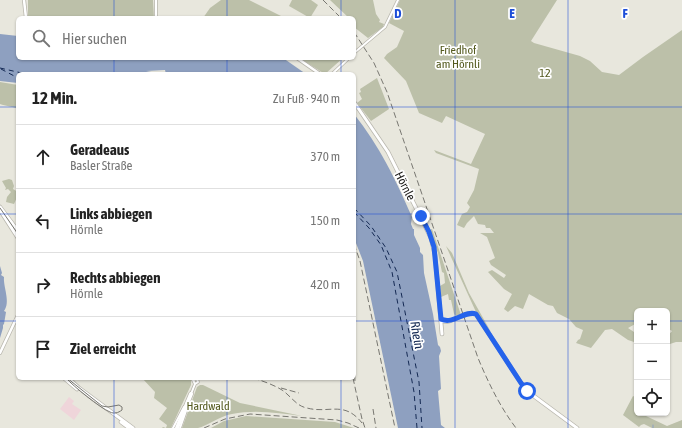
<!DOCTYPE html>
<html lang="de">
<meta charset="utf-8">
<style>
:root{--surface:#fff;--page:#f2f2f2;--text:#222;--muted:#767676;--line:#e0e0e0}
body{margin:0;font-family:"Asap Condensed",sans-serif;background:var(--page);color:var(--text)}
.controls{position:absolute;right:12px;bottom:12px;display:grid;overflow:hidden;border-radius:6px;box-shadow:0 1px 3px #0004}
.controls button{width:36px;height:36px;display:grid;place-items:center;padding:0;border:0;border-bottom:1px solid var(--line);background:var(--surface);color:var(--text);font:20px sans-serif}
.stop{position:absolute;width:12px;height:12px;margin:-9px;border:3px solid #2563eb;border-radius:50%;background:#fff}
.stop.end{background:#2563eb;border-color:#fff;box-shadow:0 1px 4px #0008}
.list{margin:0;padding:0;list-style:none}
h2{display:flex;justify-content:space-between;align-items:center;height:52px;margin:0;padding:0 16px;font-size:17px}
h2 small{font-size:13px;font-weight:400;color:var(--muted)}
.list li{display:grid;grid-template-columns:26px 1fr auto;gap:12px;align-items:center;box-sizing:border-box;height:64px;padding:0 16px;border-top:1px solid var(--line)}
.list b{display:block;font-size:15px;white-space:nowrap}
.list p{margin:0;font-size:13px;white-space:nowrap;color:var(--muted)}
.list em{font-size:13px;font-style:normal;color:var(--muted)}
.icon{flex:none;width:22px;height:22px;fill:none;stroke:currentColor;stroke-width:2;stroke-linecap:round;stroke-linejoin:round}
.map{position:relative;flex:none;width:682px;height:428px;overflow:hidden}
.search{position:absolute;background:var(--surface);box-shadow:0 1px 3px #0004;left:16px;top:16px;width:340px;height:44px;display:flex;align-items:center;gap:10px;box-sizing:border-box;padding:0 14px;border-radius:6px;color:var(--muted);font-size:15px}
.panel{position:absolute;background:var(--surface);box-shadow:0 1px 3px #0004;left:16px;top:72px;width:340px;height:308px;border-radius:6px}
.map>svg:first-child{display:block}
</style>
<div class="map">
<svg width="682" height="428" viewBox="0 0 682 428">
<rect width="100%" height="100%" fill="#e8e7dd"/>
<path fill="#efd5da" d="M69 397 74 401 72 404 81 410 74 420 60 409Z"/>
<g fill="#bcc0a9">
<path d="M28 0H153L154 18H28Z"/>
<path d="M221 0H249L285 18H203L210 8Z"/>
<path d="M292 0H311L318 5 310 18 289 6Z"/>
<path d="M330 0H373L376 14 380 20 379 22 384 24 383 27 368 38 354 27V18H349Z"/>
<path d="M400 0H557L531 41 534 43 580 56 590 61 602 72 619 75 643 57 682 30V342H676L667 345V337L672 331 667 328V311H637V323L628 328 637 334V343L628 340 612 329 605 330 591 348 576 343 578 340 580 339 583 330 576 327 569 319 557 313 553 306 548 305 529 294 523 309 515 306 508 312 504 309 512 294 504 289 488 272 492 270 504 278 506 275 491 265 489 261 495 258 487 237 480 233H494L490 228H486L485 225 478 224 474 216 467 223 464 228 457 225 462 214 467 212 470 207 467 203 474 190 479 169 436 153 434 150 471 164 485 134 446 116 442 123 419 113 406 81 384 58 387 54 397 47 404 31 389 23Z"/>
<path d="M299 58H343L325 74Z"/>
<path d="M377 78 389 109 371 121 357 103 362 99 359 93 361 92 360 89Z"/>
<path d="M0 82 18 85V109C11 106 6 106 0 104Z"/>
<path d="M9 179 12 180 14 186 13 189 18 192V195L14 204 6 202 7 197 11 192 8 189 5 190 6 188 2 181Z"/>
<path d="M432 229 461 315 457 317 454 314 451 300H449L448 294 441 297 440 286 445 283 444 273 442 272 438 253 429 230Z"/>
<path d="M446 246 452 253 469 293 491 332 476 312Z"/>
<path d="M142 378 191 379V385L171 428H162L163 427 166 428 167 425 159 419 167 408 154 398 155 392Z"/>
<path d="M200 385H203L240 403 302 416C279 413 255 409 232 414 220 416 207 426 198 428 193 428 187 428 182 428L197 387Z"/>
<path d="M633 396 637 398V413H645L646 416 667 426 682 420V428H652L644 424 641 425 639 427 623 415Z"/>
<path d="M246 416 335 422 354 428H211L224 421Z"/>
</g>
<g fill="#8ea0c0">
<path d="M0 34 18 36V58H283L306 74H166L165 70 146 71 157 73V74H18V83L0 81Z"/>
<path d="M354 114C380 147 395 178 412 217L411 224 413 229H414V235L420 248V252L423 255 424 273 433 314 438 345 440 347 441 351 439 356 441 389 438 391 441 425 445 428H398L363 261 354 238Z"/>
<path d="M0 266 2 273 1 275 4 277C3 287 11 302 4 311L6 312 4 324 3 325V328L0 338Z"/>
</g>
<g fill="none" stroke-linecap="round" stroke-linejoin="round">
<path stroke="#8ea0c0" stroke-width="1" d="M653 425V428"/>
<g stroke="#142953" stroke-width="1" stroke-dasharray="5 4" stroke-linecap="butt">
<path d="M0 68 26 74"/>
<path d="M1 69 18 78"/>
<path d="M354 208 371 226 386 248 397 272 419 382 422 428"/>
<path d="M354 212 369 228 381 245 392 272 414 392 417 428"/>
</g>
<g stroke="#b9b7ae" stroke-width="3.5">
<g id="tertiary">
<path d="M156 0V18"/>
<path d="M354 53 385 27 398 0"/>
<path d="M332 74 349 58"/>
<path d="M191 394 195 384 193 380 197 379 198 382 195 384"/>
<path d="M173 428 184 407"/>
<path d="M180 428 187 408"/>
</g>
</g>
<g stroke="#b9b7ae" stroke-width="4">
<g id="secondary">
<path d="M24 0 26 18"/>
<path d="M297 58 320 74"/>
<path d="M0 353 18 315"/>
</g>
</g>
<g stroke="#b9b7ae" stroke-width="4.5">
<g id="primary">
<path d="M354 102 388 152 431 238 435 255 442 334"/>
<path d="M0 207 18 231"/>
<path d="M0 210 18 238"/>
<path d="M441 321C452 325 465 310 476 314L521 383 527 391 577 428"/>
<path d="M64 378 77 389"/>
<path d="M68 378 79 388 133 428"/>
<path d="M121 422 129 428"/>
</g>
</g>
<g stroke="#b9b7ae" stroke-width="5.5">
<path id="motorway" d="M177 428 191 394"/>
</g>
<use href="#tertiary" stroke="#fff" stroke-width="2"/>
<use href="#secondary" stroke="#fff" stroke-width="2.5"/>
<use href="#primary" stroke="#fff" stroke-width="3"/>
<use href="#motorway" stroke="#fff" stroke-width="4"/>
<g stroke="#787771" stroke-width="1">
<path d="M0 208 18 234"/>
<path d="M66 378C73 386 100 408 110 412 114 414 118 413 122 410V407L119 405 108 407 102 406 67 378"/>
</g>
<g stroke="#787771" stroke-width="1" stroke-dasharray="6 3" stroke-linecap="butt">
<path d="M323 0 341 18"/>
<path d="M354 32 374 63 387 92 478 358C488 382 500 407 516 428"/>
<path d="M354 244 360 261 395 428"/>
<path d="M354 357 355 383"/>
<path d="M253 378C263 381 274 385 282 390 291 396 296 406 307 408 329 414 344 400 362 423"/>
<path d="M353 378 362 419 365 428"/>
<path d="M281 388 299 393"/>
<path d="M373 409 376 428"/>
<path d="M204 428 225 419 250 414 337 420 348 423 359 428"/>
</g>
</g>
<g fill="none" stroke-linecap="round" stroke-linejoin="round">
<path stroke="#2563eb" stroke-width="5" d="M421 216 429 232 434 247 441 319C453 325 465 310 476 314L521 383 527 391"/>
</g>
<path fill="none" stroke="#1d4ed8" stroke-width="1" stroke-opacity="0.55" d="M114 0V18M227 0V18M341 0V18M455 0V428M568 0V428M114 58V74M227 58V74M341 58V74M0 107H18M354 107H682M0 214H18M354 214H682M0 321H18M354 321H637M667 321H682M114 378V428M227 378V428M341 378V428"/>
<g text-anchor="middle" dominant-baseline="central" stroke-width="3.5" stroke-linejoin="round" paint-order="stroke">
<g font-size="12" fill="#545a1f" stroke="#fff">
<text x="458" y="50">Friedhof<tspan x="458" dy="14">am Hörnli</tspan></text>
<text x="545" y="73">12</text>
<text x="208" y="406">Hardwald</text>
</g>
<g font-size="12" fill="#191815" stroke="#fff">
<text transform="translate(405 186) rotate(63)">Hörnle</text>
</g>
<g font-size="13" font-style="italic" fill="#142953" stroke="#fff">
<text transform="translate(417 335) rotate(80)">Rhein</text>
</g>
</g>
<g font-size="13" text-anchor="middle" font-weight="bold" fill="#1d4ed8" stroke="#fff" stroke-width="3.5" stroke-linejoin="round" paint-order="stroke">
<text x="398" y="18">D</text>
<text x="512" y="18">E</text>
<text x="625" y="18">F</text>
</g>
</svg>
<div class="controls">
<button>+</button>
<button>−</button>
<button><svg class="icon" aria-label="locate" viewBox="0 0 24 24"><circle cx="12" cy="12" r="6"/><path d="M12 2v4M12 18v4M2 12h4M18 12h4"/></svg></button>
</div>
<div class="stop" style="left:527px;top:391px"></div>
<div class="stop end" style="left:421px;top:216px"></div>
<div class="search"><svg class="icon" aria-label="search" viewBox="0 0 24 24"><circle cx="10" cy="10" r="6"/><path d="M15 15l6 6"/></svg>Hier suchen</div>
<section class="panel">
<h2>12 Min.<small>Zu Fuß · 940 m</small></h2>
<ul class="list">
<li><svg class="icon" aria-label="ahead" viewBox="0 0 24 24"><path d="M12 20V5M6 11l6-6 6 6"/></svg><div><b>Geradeaus</b><p>Basler Straße</p></div><em>370 m</em></li>
<li><svg class="icon" aria-label="left" viewBox="0 0 24 24"><path d="M17 20v-9H6M10 6l-5 5 5 5"/></svg><div><b>Links abbiegen</b><p>Hörnle</p></div><em>150 m</em></li>
<li><svg class="icon" aria-label="right" viewBox="0 0 24 24"><path d="M7 20v-9h11M14 6l5 5-5 5"/></svg><div><b>Rechts abbiegen</b><p>Hörnle</p></div><em>420 m</em></li>
<li><svg class="icon" aria-label="arrive" viewBox="0 0 24 24"><path d="M6 21V4h12l-3 4 3 4H6"/></svg><div><b>Ziel erreicht</b></div></li>
</ul>
</section>
</div>
